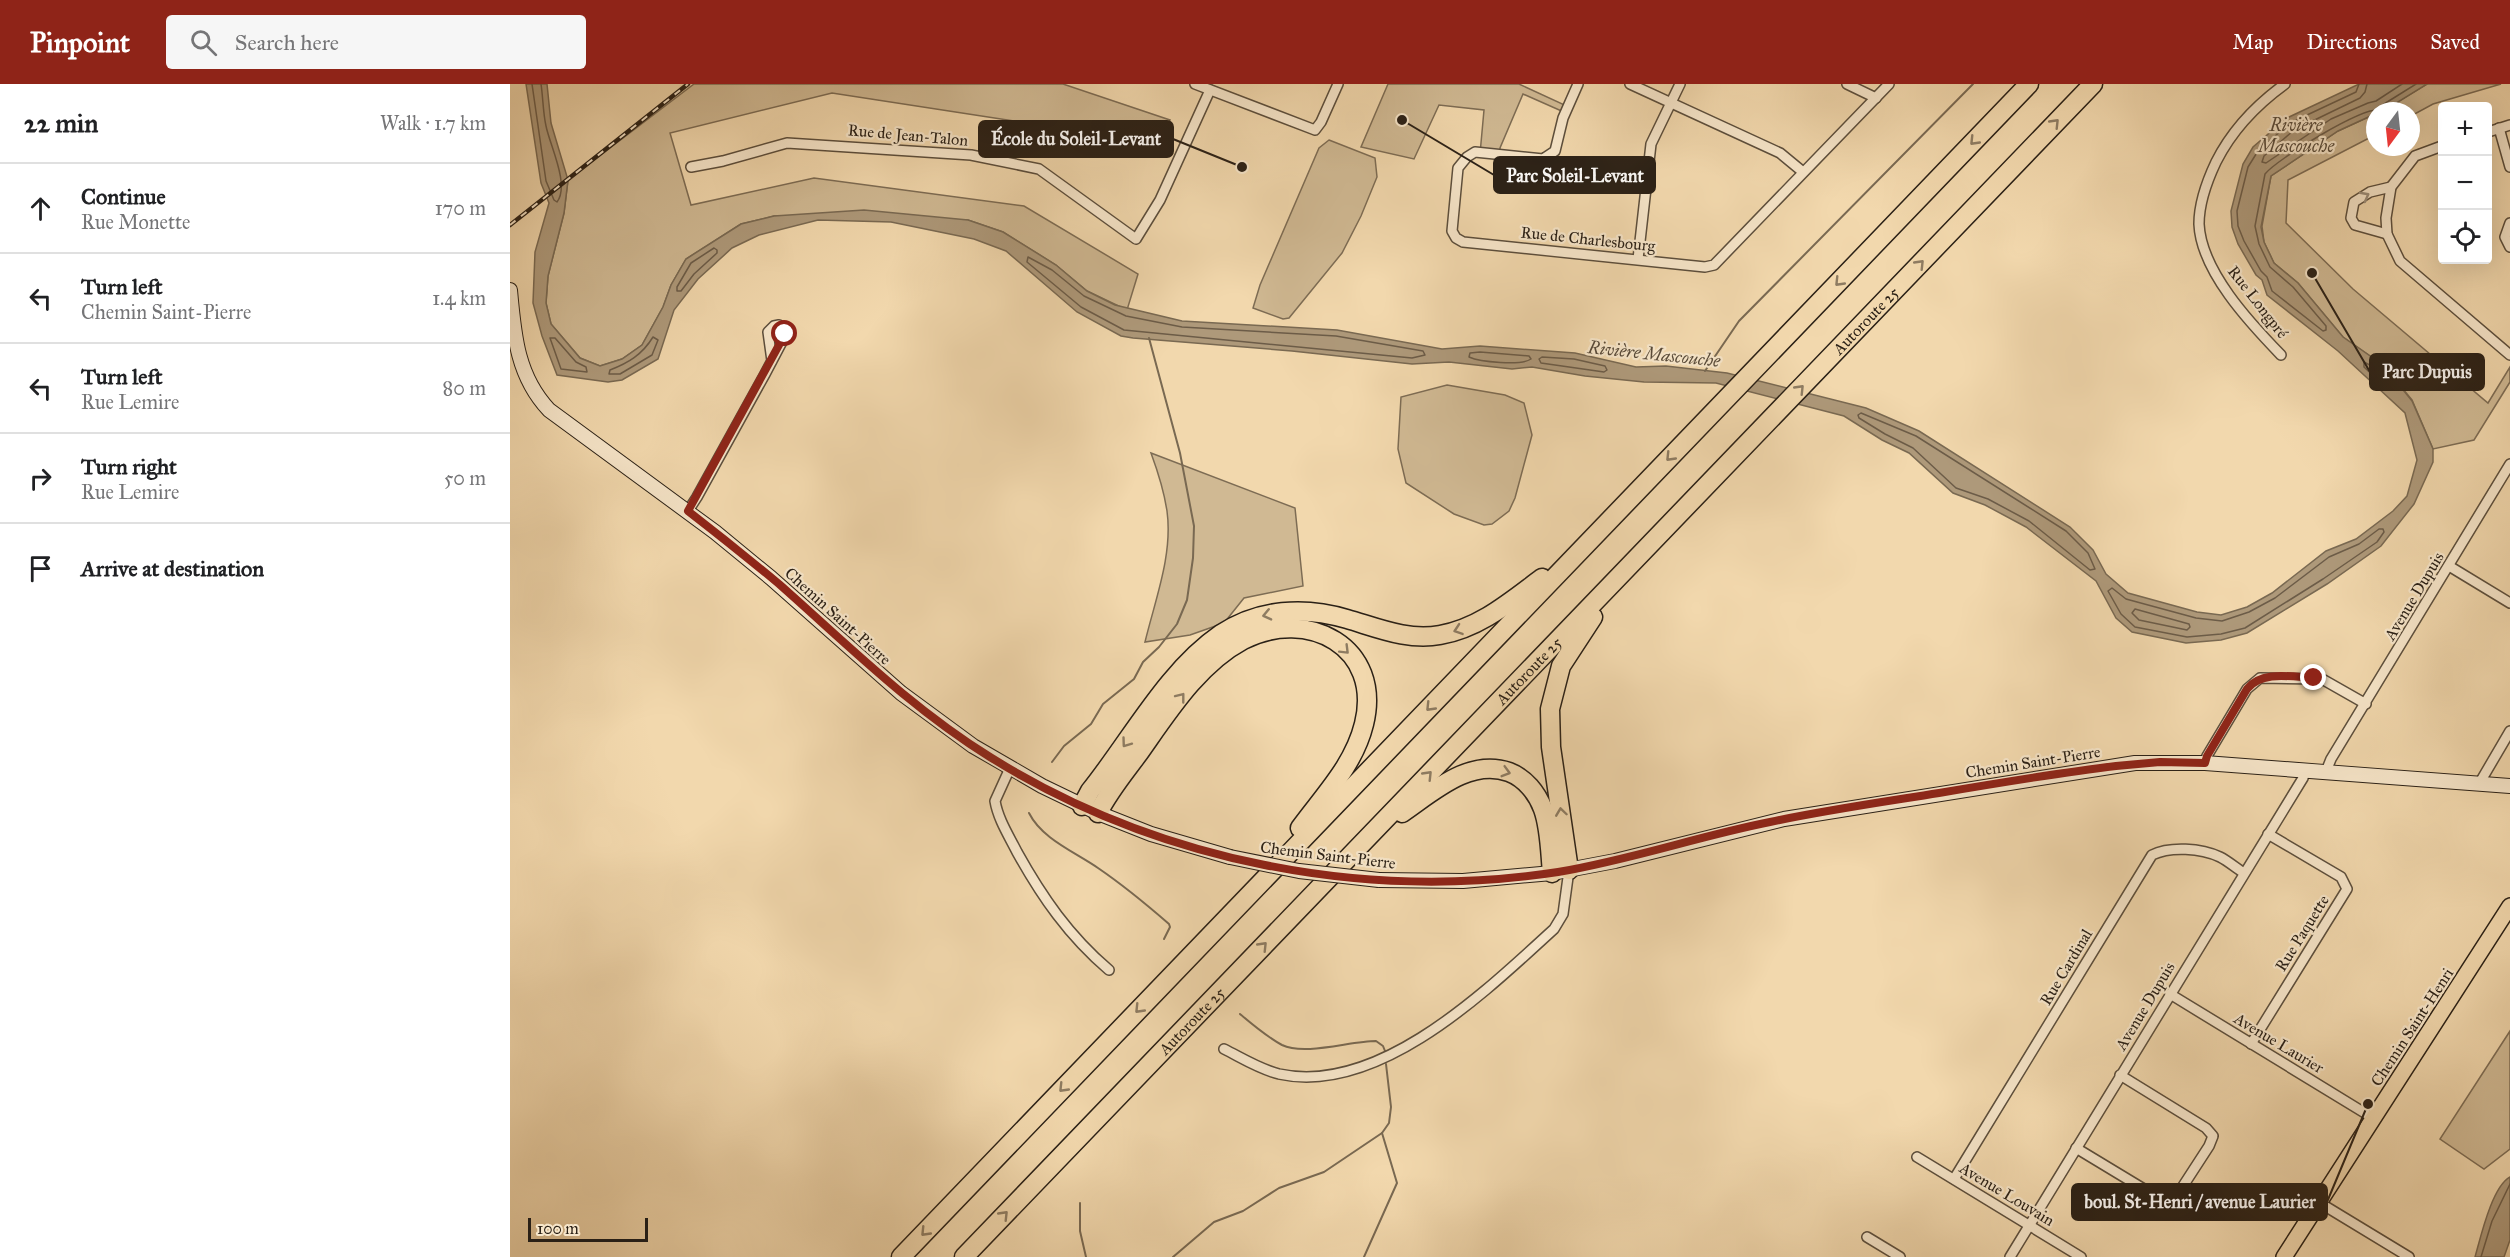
<!DOCTYPE html>
<meta charset="utf-8">
<style>
:root{--surface:#fff;--page:#f6f6f6;--text:#202124;--muted:#757577;--line:#e0e0e0;--accent:#8f2418}
body{margin:0;font-family:"IM FELL Great Primer",serif;background:var(--page);color:var(--text)}
.controls{position:absolute;right:18px;top:18px;display:grid;overflow:hidden;border-radius:6px;box-shadow:0 6px 24px #0002}
.controls button{width:54px;height:54px;display:grid;place-items:center;padding:0;border:0;border-bottom:2px solid var(--line);background:var(--surface);color:var(--text);font:30px sans-serif}
.compass{position:absolute;left:1856px;top:18px;width:54px;height:54px;border-radius:50%;background:var(--surface);box-shadow:0 6px 24px #0002;rotate:195deg}
.scale{position:absolute;left:18px;bottom:15px;width:120px;box-sizing:border-box;padding-left:6px;border:3px solid #2a2016;border-top:0;font-size:16px;line-height:21px;white-space:nowrap;color:#2a2016;-webkit-text-stroke:4px #f7e6ca;paint-order:stroke}
.stop{position:absolute;width:18px;height:18px;margin:-14px;border:4px solid #8f2418;border-radius:50%;background:#fff}
.stop.end{background:#8f2418;border-color:#fff;box-shadow:0 2px 6px #0008}
.list{margin:0;padding:0;list-style:none}
h2{display:flex;justify-content:space-between;align-items:center;height:78px;margin:0;padding:0 24px;font-size:26px}
h2 small{font-size:20px;font-weight:400;color:var(--muted)}
.list li{display:grid;grid-template-columns:39px 1fr auto;gap:18px;align-items:center;box-sizing:border-box;height:90px;padding:0 24px;border-top:2px solid var(--line)}
.list b{display:block;font-size:22px;white-space:nowrap}
.list p{margin:0;font-size:20px;white-space:nowrap;color:var(--muted)}
.list em{font-size:20px;font-style:normal;color:var(--muted)}
.icon{flex:none;width:33px;height:33px;fill:none;stroke:currentColor;stroke-width:2;stroke-linecap:round;stroke-linejoin:round}
.map{position:relative;flex:none;width:2000px;height:1173px;overflow:hidden}
header{display:flex;align-items:center;gap:36px;box-sizing:border-box;height:84px;padding:0 30px;background:var(--accent);color:#fff}
header strong{font-size:28px}
nav{display:flex;gap:33px;margin-inline-start:auto;font-size:21px}
.search{width:420px;height:54px;background:var(--page);display:flex;align-items:center;gap:15px;box-sizing:border-box;padding:0 21px;border-radius:6px;color:var(--muted);font-size:22px}
main{display:flex}
aside{flex:1;background:var(--surface)}
.map>svg:first-child{display:block}
</style>
<header>
<strong>Pinpoint</strong>
<div class="search"><svg class="icon" aria-label="search" viewBox="0 0 24 24"><circle cx="10" cy="10" r="6"/><path d="M15 15l6 6"/></svg>Search here</div>
<nav><a>Map</a><a>Directions</a><a>Saved</a></nav>
</header>
<main>
<aside>
<h2>22 min<small>Walk · 1.7 km</small></h2>
<ul class="list">
<li><svg class="icon" aria-label="ahead" viewBox="0 0 24 24"><path d="M12 20V5M6 11l6-6 6 6"/></svg><div><b>Continue</b><p>Rue Monette</p></div><em>170 m</em></li>
<li><svg class="icon" aria-label="left" viewBox="0 0 24 24"><path d="M17 20v-9H6M10 6l-5 5 5 5"/></svg><div><b>Turn left</b><p>Chemin Saint-Pierre</p></div><em>1.4 km</em></li>
<li><svg class="icon" aria-label="left" viewBox="0 0 24 24"><path d="M17 20v-9H6M10 6l-5 5 5 5"/></svg><div><b>Turn left</b><p>Rue Lemire</p></div><em>80 m</em></li>
<li><svg class="icon" aria-label="right" viewBox="0 0 24 24"><path d="M7 20v-9h11M14 6l5 5-5 5"/></svg><div><b>Turn right</b><p>Rue Lemire</p></div><em>50 m</em></li>
<li><svg class="icon" aria-label="arrive" viewBox="0 0 24 24"><path d="M6 21V4h12l-3 4 3 4H6"/></svg><div><b>Arrive at destination</b></div></li>
</ul>
</aside>
<div class="map">
<svg width="2000" height="1173" viewBox="0 0 2000 1173">
<rect width="100%" height="100%" fill="#f2d8ad"/>
<filter id="stains"><feTurbulence type="fractalNoise" baseFrequency=".00333" numOctaves="4"/><feColorMatrix values="0 0 0 0 .2 0 0 0 0 .09 0 0 0 0 .02 0 0 0 .5 -.17"/></filter>
<radialGradient id="worn" r=".72"><stop offset=".6" stop-color="#630" stop-opacity="0"/><stop offset="1" stop-color="#630" stop-opacity=".3"/></radialGradient>
<g fill="#d0b993" stroke="#7d6c54" stroke-width="1.5">
<path d="M184 0H553L660 36 641 71 504 37 322 9 160 49 181 121 304 94 514 122 628 190 617 226 577 207 546 181 493 148 458 136 264 132 231 140 176 175 161 201 153 223 132 261 112 275 90 282 70 274 41 240 36 219 38 192 54 129 58 96Z"/>
<path d="M878 0H1009L1059 23 1056 29 1013 10 990 64V72L970 70 974 26 929 21 904 75 851 63Z"/>
<path d="M1917 0H1991L1923 20 1901 32V27H1872Z"/>
<path d="M1865 30V51L1778 96 1776 139 1843 205 1978 319 2000 283V298L1964 356 1923 365 1902 316 1873 281 1833 253 1788 199 1764 179 1754 158 1752 142 1761 92 1828 47Z"/>
<path d="M819 56 865 74 867 93 851 132 832 169 779 234 773 235 743 224 750 201 809 64Z"/>
<path d="M937 301 995 311 1014 319 1022 351 1005 414 999 427 982 440 974 441 944 430 896 399 888 365 891 313Z"/>
<path d="M641 369 785 424 793 502 734 514 714 539 680 551 635 558C645 516 663 471 657 427 654 407 648 388 641 369Z"/>
<path d="M2000 947V1065L1974 1085 1930 1055Z"/>
</g>
<g fill="#ae997a" stroke="#796952" stroke-width="1.5">
<path d="M16 0H37L41 39 58 96 54 129 38 192 36 219 41 240 70 274 90 282 112 275 132 261 153 223 161 201 176 175 231 140 264 132 354 126 458 136 493 148 546 181 577 207 605 221 672 237 827 246 932 265 970 262 1065 269 1126 283 1156 282 1217 289 1356 324 1409 347 1560 443 1583 466 1596 490 1618 509 1687 528 1711 531 1737 523 1762 509 1816 467 1846 455 1883 427 1897 412 1907 376 1895 329 1828 267 1757 211 1752 196 1746 191 1728 160 1722 143 1721 127 1733 80 1743 63 1777 34 1849 0H1917L1880 23 1865 27V30L1828 47 1761 92 1751 143 1754 158 1764 179 1788 199 1833 253 1873 281 1902 317 1923 365V378L1904 420 1871 462 1817 500 1737 549 1711 556 1676 559 1622 548 1606 534 1586 497 1516 443 1475 421 1443 409 1399 369 1372 356 1334 332 1206 299 1134 298 1075 292 1022 283 1002 285 939 278 902 280 782 267 623 254 611 252 567 228 496 167 464 155 381 138 308 136 249 151 222 164 188 195 164 226 148 275 112 296 98 298 47 291 32 252 23 219 25 168 39 119 31 99Z"/>
<path d="M2000 1093V1156L1994 1173H1965C1971 1152 1982 1103 2000 1093Z"/>
</g>
<g fill="none" stroke-linecap="round" stroke-linejoin="round">
<g stroke="#6c5c48" stroke-width="1.5">
<path d="M22 0 36 97 44 116 47 118C60 101 40 62 36 42 33 29 33 13 31 0"/>
<path d="M1849 0 1846 8 1780 39 1748 67 1738 83 1727 127 1728 142 1734 157 1751 187 1757 193 1762 207 1813 247 1816 246V242L1783 203 1760 183 1749 160 1745 142 1755 90C1767 75 1852 23 1870 26L1874 20 1906 0"/>
<path d="M1857 0 1855 8 1850 14 1784 46 1754 72 1752 78 1756 79 1821 35 1858 19 1866 17 1892 0"/>
<path d="M204 164 207 166V169L184 190 171 207H167V203L181 179Z"/>
<path d="M518 173 542 186 574 212 616 232 672 243 826 252 913 267 915 271 902 274 614 246 571 223 517 178Z"/>
<path d="M143 253 148 256 142 271 110 290H99L100 286C118 279 132 271 143 253Z"/>
<path d="M40 254H45L66 278 76 283 77 288 51 285Z"/>
<path d="M970 268 1019 272 1021 275C1011 282 970 278 959 273L960 269Z"/>
<path d="M1032 273 1064 275 1095 282 1097 286 1094 288 1031 279 1029 275Z"/>
<path d="M1854 278 1869 286 1878 297 1877 300 1873 301 1854 283Z"/>
<path d="M1351 329 1406 352 1556 447 1578 469 1585 485 1580 486 1519 437 1478 415 1446 404 1403 364 1375 350 1349 334 1348 331Z"/>
<path d="M1869 445H1873L1874 448 1867 458 1813 495 1735 544 1711 550 1677 553 1625 543 1611 530 1598 507 1602 504 1616 515 1686 534 1712 537 1739 528 1765 514 1819 473 1849 460Z"/>
<path d="M1625 525 1679 540 1680 543 1677 546 1629 536 1622 529Z"/>
<path d="M1971 1173 1982 1137 2000 1100"/>
</g>
<g stroke="#796952" stroke-width="2">
<path d="M1195 287 1229 237 1463 0"/>
<path d="M542 678 554 662 581 640 593 620 624 595 633 578 649 563 667 540 677 516 683 474 684 442 670 369 639 254"/>
<path d="M519 729C532 755 565 768 588 784 613 801 636 820 659 840L660 843 654 855"/>
<path d="M730 930C743 941 757 953 772 961 795 972 840 957 866 957L873 962 875 967"/>
<path d="M570 1119V1147L576 1173"/>
<path d="M663 1173 704 1138 733 1127 769 1104 814 1088 872 1049 879 1039 881 1023 876 980"/>
<path d="M854 1173 887 1099 872 1049"/>
</g>
<g stroke="#5c4e3c" stroke-width="12">
<g id="street">
<path d="M685 0 805 46 811 38 828 0"/>
<path d="M1068 0 1053 34 1045 67 1033 75 965 68 957 73 948 84 942 147 946 154 953 158 1195 183 1204 181 1379 0"/>
<path d="M1120 0 1270 69 1293 88"/>
<path d="M1337 0 1366 14"/>
<path d="M1989 44 2000 83"/>
<path d="M1978 48 2000 41"/>
<path d="M1932 62 1905 72 1881 103 1876 134 1877 150 1890 177 2000 271"/>
<path d="M181 83 213 77 277 59 461 71 529 85 626 155 650 116 700 6"/>
<path d="M2000 139 1995 153 2000 163"/>
<path d="M1877 150 1845 141 1841 134 1844 118 1860 108 1881 103"/>
<path d="M1128 175 1141 60 1170 0"/>
<path d="M1771 271C1740 239 1691 187 1689 140 1689 119 1697 97 1706 78 1722 46 1746 21 1775 0"/>
<path d="M178 427 187 413 255 290 274 254 275 247 269 241 264 242 258 248 262 277"/>
<path d="M1939 482 2000 519"/>
<path d="M1695 679 1697 672 1737 605 1750 594 1812 595 1856 620"/>
<path d="M500 684 485 717C488 735 499 752 507 768 532 813 559 852 599 886"/>
<path d="M1815 690 1821 675 2000 380"/>
<path d="M1969 700 2000 647"/>
<path d="M1660 910 1863 1034"/>
<path d="M1741 960 1837 805 1831 793 1758 750"/>
<path d="M714 965C732 974 749 985 769 990 869 1012 977 906 1044 845L1053 830 1059 786"/>
<path d="M1566 1064 1652 1116 1662 1119 1699 1062 1703 1052 1696 1044 1610 991"/>
<path d="M1407 1073 1571 1173"/>
<path d="M1444 1095 1642 771C1660 762 1691 764 1710 773 1718 777 1726 784 1734 789"/>
<path d="M1810 1119 1899 1173"/>
<path d="M1357 1153 1390 1173"/>
<path d="M1500 1173 1793 694 1795 687"/>
</g>
</g>
<g stroke="#2a2016" stroke-width="16">
<g id="secondary">
<path d="M0 206C4 251 7 292 39 326L205 448 261 494 391 609 463 662 532 702 588 729 641 750 720 773"/>
<path d="M869 796 953 797 1042 789 1105 777 1274 735 1625 679H1695L2000 702"/>
</g>
</g>
<g stroke="#2a2016" stroke-width="18">
<path id="primary" d="M1774 1173 2000 822"/>
</g>
<g stroke="#2a2016" stroke-width="21">
<g id="highway">
<path d="M572 722 580 707C621 656 657 587 711 550 749 525 794 522 837 535 868 544 898 557 930 551 970 544 1001 517 1032 494"/>
<path d="M588 729C599 707 615 688 629 669 658 628 688 580 733 556 798 523 873 563 854 640 844 681 814 711 790 744"/>
<path d="M892 729C923 708 959 674 999 688 1015 694 1027 709 1033 725 1040 744 1040 768 1042 789"/>
<path d="M1059 786 1041 663 1040 625 1051 582 1083 533"/>
<path d="M391 1173 1519 0"/>
<path id="s1" d="M454 1173 1583 0"/>
</g>
</g>
<use href="#street" stroke="#f7e6ca" stroke-width="9"/>
<use href="#secondary" stroke="#f7e6ca" stroke-width="14"/>
<use href="#primary" stroke="#f2d8ad" stroke-width="15"/>
<use href="#highway" stroke="#f2d8ad" stroke-width="18"/>
<g stroke="#2a2016" stroke-width="4.5">
<path id="rail" d="M0 141 178 0"/>
</g>
<use href="#rail" stroke="#f7e6ca" stroke-width="2" stroke-dasharray="7" stroke-linecap="butt"/>
<g stroke="#2a2016" stroke-width="16" stroke-linecap="butt">
<path id="secondary-bridge" d="M720 773 789 787 869 796"/>
</g>
<use href="#secondary-bridge" stroke="#f7e6ca" stroke-width="14"/>
</g>
<defs><path id="oneway-chevron" d="M-2-3.5L2.5 0L-2 3.5" fill="none" stroke-width="1.6" stroke-linecap="round" stroke-linejoin="round" transform="scale(1.5)"/></defs>
<g stroke="#8e7c62">
<use href="#oneway-chevron" transform="translate(1545 39) rotate(-46)"/>
<use href="#oneway-chevron" transform="translate(1464 57) rotate(134)"/>
<use href="#oneway-chevron" transform="translate(1410 180) rotate(-46)"/>
<use href="#oneway-chevron" transform="translate(1329 198) rotate(134)"/>
<use href="#oneway-chevron" transform="translate(1290 305) rotate(-46)"/>
<use href="#oneway-chevron" transform="translate(1160 373) rotate(134)"/>
<use href="#oneway-chevron" transform="translate(757 531) rotate(167)"/>
<use href="#oneway-chevron" transform="translate(948 546) rotate(161)"/>
<use href="#oneway-chevron" transform="translate(835 566) rotate(45)"/>
<use href="#oneway-chevron" transform="translate(671 613) rotate(-52)"/>
<use href="#oneway-chevron" transform="translate(920 623) rotate(134)"/>
<use href="#oneway-chevron" transform="translate(616 659) rotate(126)"/>
<use href="#oneway-chevron" transform="translate(996 688) rotate(16)"/>
<use href="#oneway-chevron" transform="translate(918 691) rotate(-46)"/>
<use href="#oneway-chevron" transform="translate(1051 728) rotate(-98)"/>
<use href="#oneway-chevron" transform="translate(753 862) rotate(-46)"/>
<use href="#oneway-chevron" transform="translate(629 925) rotate(134)"/>
<use href="#oneway-chevron" transform="translate(553 1004) rotate(134)"/>
<use href="#oneway-chevron" transform="translate(494 1131) rotate(-46)"/>
<use href="#oneway-chevron" transform="translate(415 1148) rotate(134)"/>
</g>
<use stroke="#9b8d79" href="#oneway-chevron" transform="translate(1855 112) rotate(-28)"/>
<g fill="none" stroke-linecap="round" stroke-linejoin="round">
<path stroke="#8f2418" stroke-width="8" d="M275 250 178 427C209 451 239 475 269 500 338 561 401 624 480 673 647 777 853 818 1048 788 1120 776 1189 752 1260 738 1316 726 1373 718 1429 709 1488 699 1547 689 1606 682L1650 678 1695 679 1697 672 1737 605C1752 586 1782 593 1804 594"/>
</g>
<g text-anchor="middle" dominant-baseline="central" stroke-width="4.5" stroke-linejoin="round" paint-order="stroke">
<g font-size="16" fill="#2a2016" stroke="#f7e6ca">
<text transform="translate(398 51) rotate(5)">Rue de Jean-Talon</text>
<text transform="translate(1078 155) rotate(6)">Rue de Charlesbourg</text>
<text transform="translate(1748 218) rotate(52)">Rue Longpré</text>
<text stroke="none"><textPath href="#s1" startOffset="1300">Autoroute 25</textPath></text>
<text transform="translate(1904 512) rotate(-59)">Avenue Dupuis</text>
<text transform="translate(328 532) rotate(42)">Chemin Saint-Pierre</text>
<text stroke="none"><textPath href="#s1" startOffset="814">Autoroute 25</textPath></text>
<text transform="translate(1523 678) rotate(-9)">Chemin Saint-Pierre</text>
<text transform="translate(818 771) rotate(7)">Chemin Saint-Pierre</text>
<text transform="translate(1792 849) rotate(-58)">Rue Paquette</text>
<text transform="translate(1556 883) rotate(-59)">Rue Cardinal</text>
<text transform="translate(1635 922) rotate(-59)">Avenue Dupuis</text>
<text stroke="none"><textPath href="#s1" startOffset="328">Autoroute 25</textPath></text>
<text transform="translate(1902 943) rotate(-57)">Chemin Saint-Henri</text>
<text transform="translate(1769 959) rotate(31)">Avenue Laurier</text>
<text transform="translate(1497 1110) rotate(31)">Avenue Louvain</text>
</g>
<g font-size="18" font-style="italic" fill="#584a39" stroke="#f7e6ca">
<text x="1786" y="41">Rivière<tspan x="1786" dy="21">Mascouche</tspan></text>
<text transform="translate(1144 270) rotate(6)">Rivière Mascouche</text>
</g>
</g>
<path fill="none" stroke="#2a2016" stroke-width="2" d="M732 83L663 55M892 36L984 91M1802 189L1860 288M1858 1020L1817 1118"/>
<g fill="#2a2016" stroke="#f7e6ca" stroke-width="2">
<circle cx="732" cy="83" r="6"/>
<circle cx="892" cy="36" r="6"/>
<circle cx="1802" cy="189" r="6"/>
<circle cx="1858" cy="1020" r="6"/>
</g>
<g fill="#2a2016" stroke="#2a2016" stroke-width="2">
<rect x="469" y="37" width="194" height="36" rx="6"/>
<rect x="984" y="73" width="161" height="36" rx="6"/>
<rect x="1860" y="270" width="114" height="36" rx="6"/>
<rect x="1562" y="1100" width="255" height="36" rx="6"/>
</g>
<g font-size="18" text-anchor="middle" font-weight="bold" fill="#fff">
<text x="566" y="61">École du Soleil-Levant</text>
<text x="1065" y="98">Parc Soleil-Levant</text>
<text x="1917" y="294">Parc Dupuis</text>
<text x="1690" y="1124">boul. St-Henri / avenue Laurier</text>
</g>
<rect width="100%" height="100%" filter="url(#stains)"/>
<rect width="100%" height="100%" fill="url(#worn)"/>
</svg>
<div class="controls">
<button>+</button>
<button>−</button>
<button><svg class="icon" aria-label="locate" viewBox="0 0 24 24"><circle cx="12" cy="12" r="6"/><path d="M12 2v4M12 18v4M2 12h4M18 12h4"/></svg></button>
</div>
<svg class="compass" viewBox="-18 -18 36 36"><path d="M0-13l5 13h-10z" fill="#e53935"/><path d="M0 13l5-13h-10z" fill="#757577"/></svg>
<div class="scale">100 m</div>
<div class="stop" style="left:275px;top:250px"></div>
<div class="stop end" style="left:1804px;top:594px"></div>
</div>
</main>
